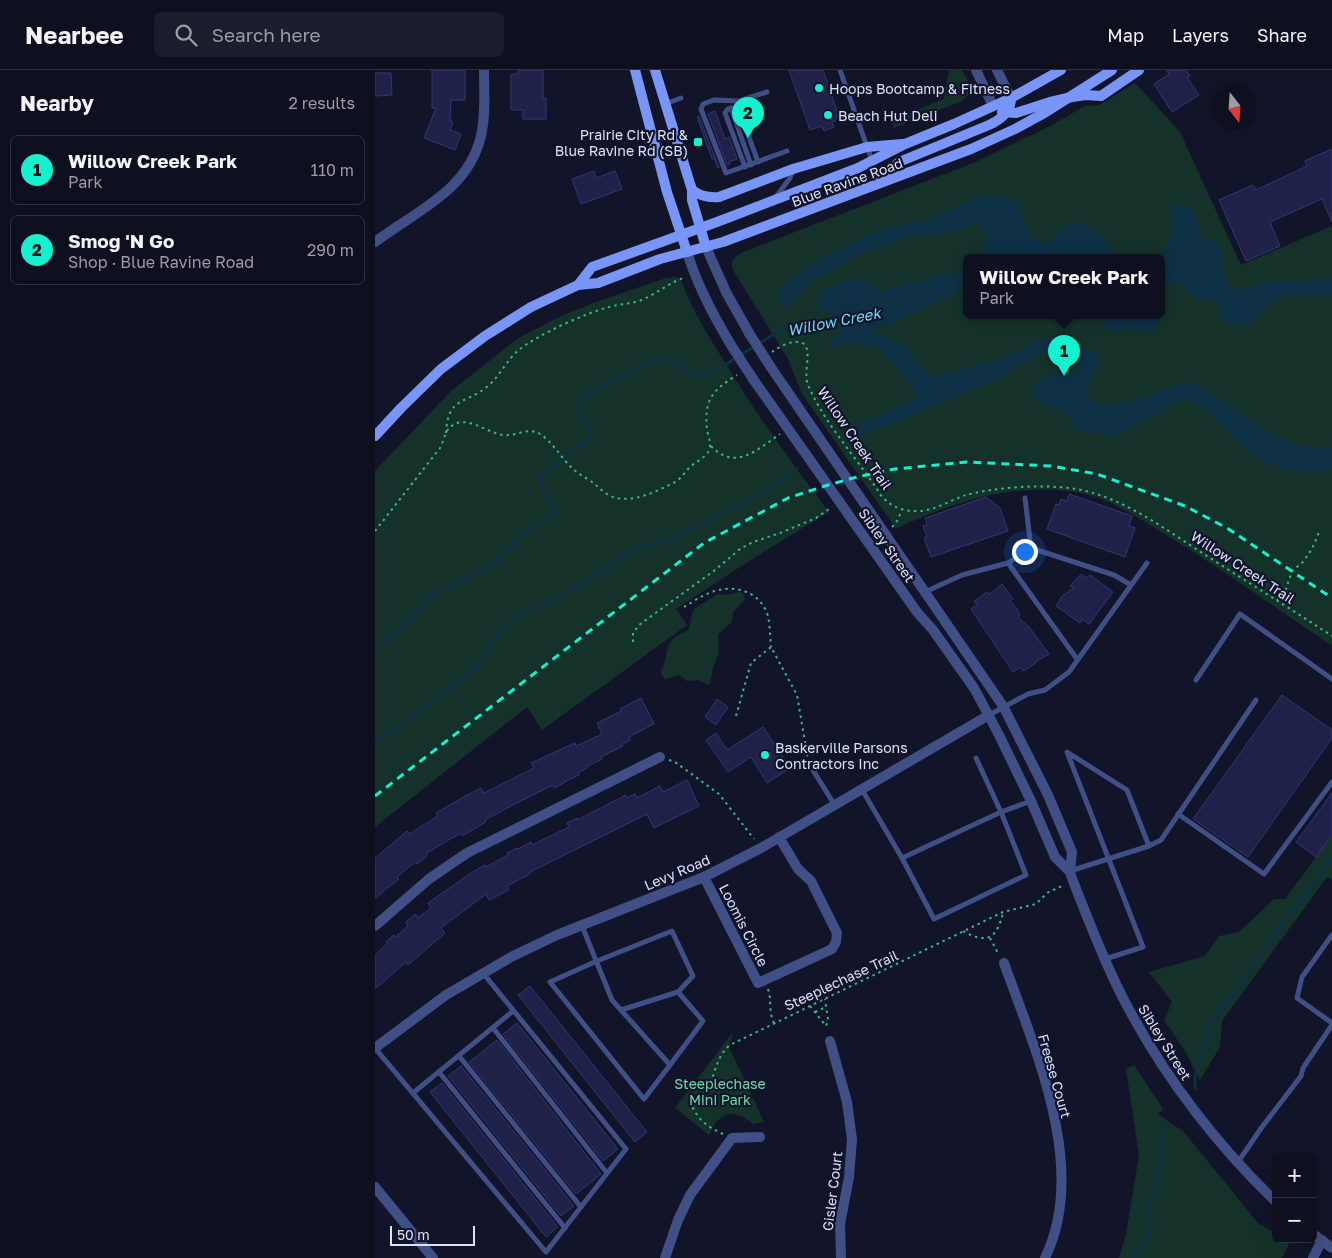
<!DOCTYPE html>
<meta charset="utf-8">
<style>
:root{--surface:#0e0f1f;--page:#1c1d2c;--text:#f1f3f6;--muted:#9b9ca4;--line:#2e2f3d;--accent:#13f1cf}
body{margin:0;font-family:"Golos Text",sans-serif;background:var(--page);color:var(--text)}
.controls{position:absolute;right:15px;bottom:15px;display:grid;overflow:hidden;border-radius:8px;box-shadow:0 5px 20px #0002}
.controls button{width:45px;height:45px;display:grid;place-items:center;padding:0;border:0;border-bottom:1px solid var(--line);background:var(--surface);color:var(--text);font:25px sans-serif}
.compass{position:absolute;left:837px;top:15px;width:45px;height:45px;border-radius:50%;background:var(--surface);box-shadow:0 5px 20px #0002;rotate:163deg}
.scale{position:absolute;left:15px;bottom:12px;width:85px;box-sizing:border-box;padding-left:5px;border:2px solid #dce0fd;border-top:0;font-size:14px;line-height:18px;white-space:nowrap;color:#dce0fd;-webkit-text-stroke:4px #121429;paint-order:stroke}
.you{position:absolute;left:649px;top:481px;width:18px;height:18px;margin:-12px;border:4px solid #fff;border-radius:50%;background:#1a73e8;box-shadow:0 0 0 8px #1a73e833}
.badge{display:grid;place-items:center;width:32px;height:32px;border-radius:50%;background:var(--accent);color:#111;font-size:16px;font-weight:700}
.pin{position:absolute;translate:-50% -41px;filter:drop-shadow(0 1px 2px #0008)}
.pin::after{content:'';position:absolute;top:26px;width:18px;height:15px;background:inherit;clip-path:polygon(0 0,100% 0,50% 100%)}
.popup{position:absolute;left:588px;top:184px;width:202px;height:65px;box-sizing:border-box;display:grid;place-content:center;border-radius:8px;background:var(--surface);filter:drop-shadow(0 1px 4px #0005);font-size:16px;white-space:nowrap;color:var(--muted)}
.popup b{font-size:19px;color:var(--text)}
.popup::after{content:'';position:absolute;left:50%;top:100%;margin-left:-10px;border:10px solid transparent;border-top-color:var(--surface)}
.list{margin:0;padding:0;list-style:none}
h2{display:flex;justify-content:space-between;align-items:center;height:65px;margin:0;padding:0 20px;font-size:21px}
h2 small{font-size:16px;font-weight:400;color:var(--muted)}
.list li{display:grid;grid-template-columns:32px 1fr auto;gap:15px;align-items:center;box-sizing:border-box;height:70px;margin:0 10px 10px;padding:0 10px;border:1px solid var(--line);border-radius:8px}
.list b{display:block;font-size:19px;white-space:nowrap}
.list p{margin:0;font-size:16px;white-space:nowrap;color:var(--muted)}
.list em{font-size:16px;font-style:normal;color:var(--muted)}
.icon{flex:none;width:28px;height:28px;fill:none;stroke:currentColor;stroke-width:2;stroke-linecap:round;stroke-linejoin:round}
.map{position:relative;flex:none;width:957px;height:1188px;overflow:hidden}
header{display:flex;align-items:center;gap:30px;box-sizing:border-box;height:70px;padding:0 25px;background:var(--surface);border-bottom:1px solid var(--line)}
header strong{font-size:24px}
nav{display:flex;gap:28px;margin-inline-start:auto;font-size:18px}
.search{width:350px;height:45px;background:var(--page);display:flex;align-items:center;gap:12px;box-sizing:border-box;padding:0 18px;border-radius:8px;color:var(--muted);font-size:19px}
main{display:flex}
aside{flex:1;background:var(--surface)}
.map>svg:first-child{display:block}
</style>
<header>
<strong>Nearbee</strong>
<div class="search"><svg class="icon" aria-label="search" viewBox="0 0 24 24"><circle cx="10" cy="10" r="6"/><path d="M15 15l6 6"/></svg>Search here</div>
<nav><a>Map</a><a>Layers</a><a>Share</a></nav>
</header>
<main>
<aside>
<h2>Nearby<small>2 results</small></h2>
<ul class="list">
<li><span class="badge">1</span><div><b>Willow Creek Park</b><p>Park</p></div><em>110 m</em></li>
<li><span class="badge">2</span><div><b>Smog 'N Go</b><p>Shop · Blue Ravine Road</p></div><em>290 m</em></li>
</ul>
</aside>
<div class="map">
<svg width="957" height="1188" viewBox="0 0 957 1188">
<rect width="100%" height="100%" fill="#121429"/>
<g fill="#15322a" fill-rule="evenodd">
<path d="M574 0H587C593 12 601 22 587 31L519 58 516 50 569 29Z"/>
<path d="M760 13 805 62 866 195 957 156V576C899 537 843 496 783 460 762 447 739 432 715 425 650 409 580 430 521 459L427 324 413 289 358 200C355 191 359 187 366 183L598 93 675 56 710 36 724 35ZM592 187H786V245H592Z"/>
<path d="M301 207 306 210C317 240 334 267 351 294 382 346 418 394 454 442L374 491 301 539 312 555 167 660 152 637 0 757V401L76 321 142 269 180 249 218 233 291 208Z"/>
<path d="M363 522 368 523 370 529 358 542 357 552 343 564 344 583 338 597 335 614 333 615 324 610 312 611 304 605 291 609 287 606 286 600C293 590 290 578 297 570 301 565 309 563 314 559L317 544 319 539 343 524 353 525Z"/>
<path d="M957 765V810L952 807 847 951 845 977 825 1010 810 981 789 950 797 932 774 902 830 886 844 866 864 862 899 829H910Z"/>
<path d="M358 962 354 977 389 1052 378 1054C359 1037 344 1042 334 1065L300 1038Z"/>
<path d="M759 995 788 1039 783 1044 809 1062 883 1153 901 1163V1169H911L915 1172 907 1188H744L751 1164 764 1085 751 999Z"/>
</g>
<g fill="#0e3045">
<path d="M621 125 642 132 656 168C661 170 665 174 671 173 682 170 681 156 695 154 712 150 738 170 738 187H607C612 172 615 164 601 154L561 165 538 166 486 184 438 211 411 239 406 236 403 229 409 214 449 186 471 177 487 167 520 156 551 151 567 145 584 134 600 128Z"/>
<path d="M804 134C826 138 820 151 827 168L843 173 846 178 848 205 857 218 864 220 895 212 957 210V226C940 228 922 222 906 228 902 229 899 232 896 234 878 250 872 264 847 250V240L841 230 828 231 813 225 811 218 801 212 789 216 787 220 786 187H784C802 169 796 159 797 136Z"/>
<path d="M591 197V218L515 254 495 259 507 266 524 272 554 306 569 305 627 289 665 269 697 272 722 283 723 294 716 308 712 329 730 336 772 327 800 315 820 312C852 334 902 376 941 378 946 379 952 378 957 377V400L928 403 890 393 868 377 831 340 815 330 799 333 779 346 737 367 703 360 687 340 659 330 657 318 672 306 701 302 705 293 691 284 666 283 620 311 474 371 468 362 541 329V324L531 308 504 278 473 272 452 280 467 257 457 244 445 240 442 232 443 224C456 215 468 211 484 208L505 221 581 202Z"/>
<path d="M692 245H785L780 260 773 263C761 256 750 259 736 262L726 251 718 248 708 252Z"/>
</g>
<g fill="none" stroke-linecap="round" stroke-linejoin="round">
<g stroke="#0e3045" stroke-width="3">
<path d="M0 579 38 547 54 526 121 492 155 458 176 448 178 438 166 415 164 409 215 367C221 350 192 346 208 327 213 321 222 321 228 317 246 308 278 284 299 292 314 298 312 308 333 304 339 303 345 298 350 295 368 284 386 271 405 261 417 256 450 252 465 249"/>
<path d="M0 672 49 639 106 593 116 572 130 556 141 548 185 527 230 499 255 480 292 471 387 423 422 399"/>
<path d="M820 1018V1006L835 953 865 915 901 862 957 789"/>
<path d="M757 1188 774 1165 773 1143 786 1094 788 1052"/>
</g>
</g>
<g fill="#1f2148" stroke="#333673">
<path d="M57 0H90V30H76L75 51 78 52 75 60 86 64 80 80 49 68 61 38H57Z"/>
<path d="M143 0H168V28H171V49H148V40H136V4H143Z"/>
<path d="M414 0H448L464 47 459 49 460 51 457 52 459 57 449 61 447 56 435 60Z"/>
<path d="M791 0H811L815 6 812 7 824 25 797 42 779 14 794 4Z"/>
<path d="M0 3H16L17 25 0 26Z"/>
<path d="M340 41 350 69 354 67 362 89 354 92 355 94 352 95 333 44Z"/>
<path d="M324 46 344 98H343L339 88 337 89 322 47Z"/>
<path d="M957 79V152L947 129 895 152 905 176 871 191 844 130 878 115 881 120 932 96 930 91Z"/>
<path d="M219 101 221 108 240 101 247 119 206 134 197 109Z"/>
<path d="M694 424 757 446 754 456 760 458 750 487 672 459 681 434 684 435 686 429 692 431Z"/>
<path d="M611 427 625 438 633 461 556 487 549 468 552 467 548 456 552 455 550 448Z"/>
<path d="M706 504 711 508 715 505 738 522 714 554 707 549 705 553 681 536 687 526 699 518 695 516Z"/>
<path d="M627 514 638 529 635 531 643 540 642 541 645 544 643 547 654 557 674 584 660 592 661 593 648 601 645 597 638 602 596 539 602 535 599 531 612 522 615 524Z"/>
<path d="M907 625 957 660V668L873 787 818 749Z"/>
<path d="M266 628 279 654 254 667 255 670 247 674 248 676 226 687 227 689 211 697 212 698 203 703 204 705 189 712V713L179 718 178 715 142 733 119 745 110 750 111 752 87 766 86 763 65 775 51 784 52 786 42 794 40 792 22 807 24 809 0 828V788L32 761 34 764 63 746 61 743 90 726 106 718 109 723 159 698 156 693 200 673 201 676 227 664 222 653 246 641 245 639Z"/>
<path d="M342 629 353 637 341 655 330 647Z"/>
<path d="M388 657 415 698 392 713 376 687 353 702 331 670 341 663 352 680Z"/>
<path d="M312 710 324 736 279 758 272 744 155 802V804L132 816 134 820 114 830 111 824 66 858 70 863 33 895 31 892 0 919V885L13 873 11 872 19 865 21 867 33 856 31 852 40 844 43 848 56 838 53 833 99 801 110 795 111 797 133 785 132 783 142 778 143 779 156 772 157 775 194 757 192 753 202 748V750L251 725 252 728 260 724 262 728 285 716 288 722Z"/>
<path d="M957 723V765L941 787 921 772Z"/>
<path d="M155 916 272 1062 260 1072 143 925Z"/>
<path d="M142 953 243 1079 228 1091 128 964Z"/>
<path d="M122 970 226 1104 201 1124 94 992Z"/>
<path d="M86 996 199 1136 186 1146 74 1007 73 1006Z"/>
<path d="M67 1013 183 1157 171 1167 55 1022Z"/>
</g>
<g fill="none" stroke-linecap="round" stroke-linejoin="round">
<g stroke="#38b58d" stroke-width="2" stroke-dasharray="2.5 4" stroke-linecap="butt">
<path d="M397 282C405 276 420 268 429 274 437 281 428 304 433 315 450 355 484 390 507 427 517 437 527 441 541 441 558 442 575 430 591 425 618 418 655 415 682 417 739 419 786 457 832 486 874 513 916 539 957 566"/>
<path d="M71 363C73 326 90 335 113 316 125 306 132 289 145 279 164 264 211 243 234 237 244 234 254 234 264 231 280 225 292 214 308 208"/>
<path d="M336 376C360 402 383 379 405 364"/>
<path d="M517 457 521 453 527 440"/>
<path d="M0 461 65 378C68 373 69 366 72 361 87 340 111 363 128 365 141 367 153 356 165 364 176 371 184 384 193 394 199 401 206 405 214 410 221 414 225 420 232 424 250 436 279 423 296 414 304 411 308 405 313 399 319 392 336 386 335 375 335 370 333 365 332 360 329 329 337 321 362 305"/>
<path d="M902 530 911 519 917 501 928 492 937 479 944 462"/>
<path d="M309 537C319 531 329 524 340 521 362 514 386 523 393 546 395 556 395 567 396 577"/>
<path d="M258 572V563L264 555 340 500 365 479 378 472 405 463 441 448 457 437"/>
<path d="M361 646 376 593 396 577 422 625 433 690"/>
<path d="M294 690 300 692 344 724 379 769"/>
<path d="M588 861C612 875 622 868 628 843"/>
<path d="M615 868 624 885"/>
<path d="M393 919C397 930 393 941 399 953"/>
<path d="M435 936 451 956 453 950 450 929"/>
<path d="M440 942 451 937"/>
<path d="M348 1064C335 1058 324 1051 318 1038 320 1029 328 1027 332 1019 341 1004 341 986 355 975L628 842 661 834 672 823 689 815"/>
</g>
<g stroke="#404f85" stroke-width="5">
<path d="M465 0 497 91"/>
<path d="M392 22 364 31 339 30 328 34 326 39 351 103 412 81"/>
<path d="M290 34 306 28"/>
<path d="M362 34 383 92"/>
<path d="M362 36 353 39 350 43 370 97"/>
<path d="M356 38 376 95"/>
<path d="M400 128 415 108 418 100"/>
<path d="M650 428 656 478"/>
<path d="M550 522 587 505 633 493"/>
<path d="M702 589 633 493 656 478 739 505 756 515"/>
<path d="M821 610 865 544 957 609"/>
<path d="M614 645 653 624 670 620 694 602 772 493"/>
<path d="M436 697 459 734"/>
<path d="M486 718 527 788 626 742 656 731"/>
<path d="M803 744 889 804 957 712"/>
<path d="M527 788 559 849 651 805 626 742 601 688"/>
<path d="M695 801 774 776 786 770 881 630"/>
<path d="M207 856 237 930 295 995 328 951 303 922 318 906 297 861 222 891 175 912 269 1029 295 995"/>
<path d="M957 865 927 907 922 928 957 953"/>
<path d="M730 889 768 877 692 682 752 720 774 776"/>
<path d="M246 940 303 922"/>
<path d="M118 958 232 1103"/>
<path d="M0 978 171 1182 251 1079 108 903"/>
<path d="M84 986 206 1137"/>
<path d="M64 1002 190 1158"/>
<path d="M38 1023 138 941"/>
<path d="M863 1092 887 1057 926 1006 928 998 957 955"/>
</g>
<g stroke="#404f85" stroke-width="10">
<path d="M601 0 618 36"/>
<path d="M622 0 636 28"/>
<path d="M0 172C41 141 93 121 106 66 111 44 109 22 109 0"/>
<path d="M329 807 383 913 457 879 461 872 462 863 436 811 423 799 404 767"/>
<path d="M0 856 54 809 92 783 285 687"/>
<path d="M629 893C660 980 714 1098 670 1188"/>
<path d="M455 971 472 1032 477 1069 474 1107 465 1154 466 1188"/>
<path d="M0 1117 58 1188"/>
<path d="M290 1188 303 1150 315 1125 357 1068 385 1067"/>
<path d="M938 1188 947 1170"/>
</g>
<g stroke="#404f85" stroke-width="10">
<path d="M331 177 351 222 374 263"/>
<path d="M312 182C322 215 338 245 356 275"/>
<path d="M395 296 628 636 673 725 697 782 695 802 698 811C713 849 728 889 747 926 786 1002 839 1072 901 1132"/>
<path d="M378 309 542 542 558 560 599 618 624 665 656 731 680 787 695 802"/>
<path d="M0 978 71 925 136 887 182 865 329 807 386 778 614 645"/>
<path d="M938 1164 957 1178"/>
</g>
<g stroke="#7895f7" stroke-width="10">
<path d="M260 0 292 122 312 182"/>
<path d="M280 0 317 120V130L331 177"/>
<path d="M627 42 641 43 675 32 697 27 711 25 726 26 764 0"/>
<path d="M501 114 524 92 614 55C625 50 636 42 636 28"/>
<path d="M317 120C325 126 333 128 344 127L418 99 492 77 527 74"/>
<path d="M203 215 217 197 342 152 483 98 530 74 579 54 636 28 686 0"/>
<path d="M0 366 26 338 66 299 110 266 156 237 203 215 223 213 285 189 348 172 596 79 640 59 671 42 737 0"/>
</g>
<path stroke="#13f1cf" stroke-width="3" stroke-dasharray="8 6" stroke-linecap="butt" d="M0 726 329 473 413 428 453 415 482 407 520 399 592 392 676 396 722 404 810 436 852 458 957 528"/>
<g stroke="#404f85" stroke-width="10">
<path d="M374 263 395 296"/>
<path d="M356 275 378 309"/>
</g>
</g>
<g fill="#13f1cf" stroke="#121429" stroke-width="2">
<circle cx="444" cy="18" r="5"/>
<circle cx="453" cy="45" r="5"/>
<rect x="318" y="67" width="10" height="10" rx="2.5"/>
<circle cx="390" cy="685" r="5"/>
</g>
<g text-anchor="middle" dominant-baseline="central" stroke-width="4.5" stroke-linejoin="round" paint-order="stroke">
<g font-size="14" fill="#dce0fd" stroke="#121429" text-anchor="start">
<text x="454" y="18">Hoops Bootcamp &amp; Fitness</text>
<text x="463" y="45">Beach Hut Deli</text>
<text x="313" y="64" text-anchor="end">Prairie City Rd &amp;<tspan x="313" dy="16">Blue Ravine Rd (SB)</tspan></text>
<text x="400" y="677">Baskerville Parsons<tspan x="400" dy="16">Contractors Inc</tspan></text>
</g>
<g font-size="14" fill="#dce0fd" stroke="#121429">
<text transform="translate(472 112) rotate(-20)">Blue Ravine Road</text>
<text transform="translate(480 368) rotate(56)">Willow Creek Trail</text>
<text transform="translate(512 475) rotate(55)">Sibley Street</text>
<text transform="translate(868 497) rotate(33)">Willow Creek Trail</text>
<text transform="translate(302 802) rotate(-23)">Levy Road</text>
<text transform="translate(369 855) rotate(63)">Loomis Circle</text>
<text transform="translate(466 910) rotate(-25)">Steeplechase Trail</text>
<text transform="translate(790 972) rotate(58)">Sibley Street</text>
<text transform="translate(680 1006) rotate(74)">Freese Court</text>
<text transform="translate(457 1121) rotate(-83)">Gisler Court</text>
</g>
<g font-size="14" fill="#6bdaa2" stroke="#121429">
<text x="345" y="1013">Steeplechase<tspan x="345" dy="16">Mini Park</tspan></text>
</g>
<g font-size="15" font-style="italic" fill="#70daf7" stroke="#121429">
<text transform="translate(459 251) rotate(-11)">Willow Creek</text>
</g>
</g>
</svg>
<div class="controls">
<button>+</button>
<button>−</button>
</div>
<svg class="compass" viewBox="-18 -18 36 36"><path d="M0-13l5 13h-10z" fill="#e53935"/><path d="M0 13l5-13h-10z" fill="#9b9ca4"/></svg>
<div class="scale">50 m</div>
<div class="you"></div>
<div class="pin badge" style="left:689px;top:306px">1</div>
<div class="popup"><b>Willow Creek Park</b>Park</div>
<div class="pin badge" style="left:373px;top:68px">2</div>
</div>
</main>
